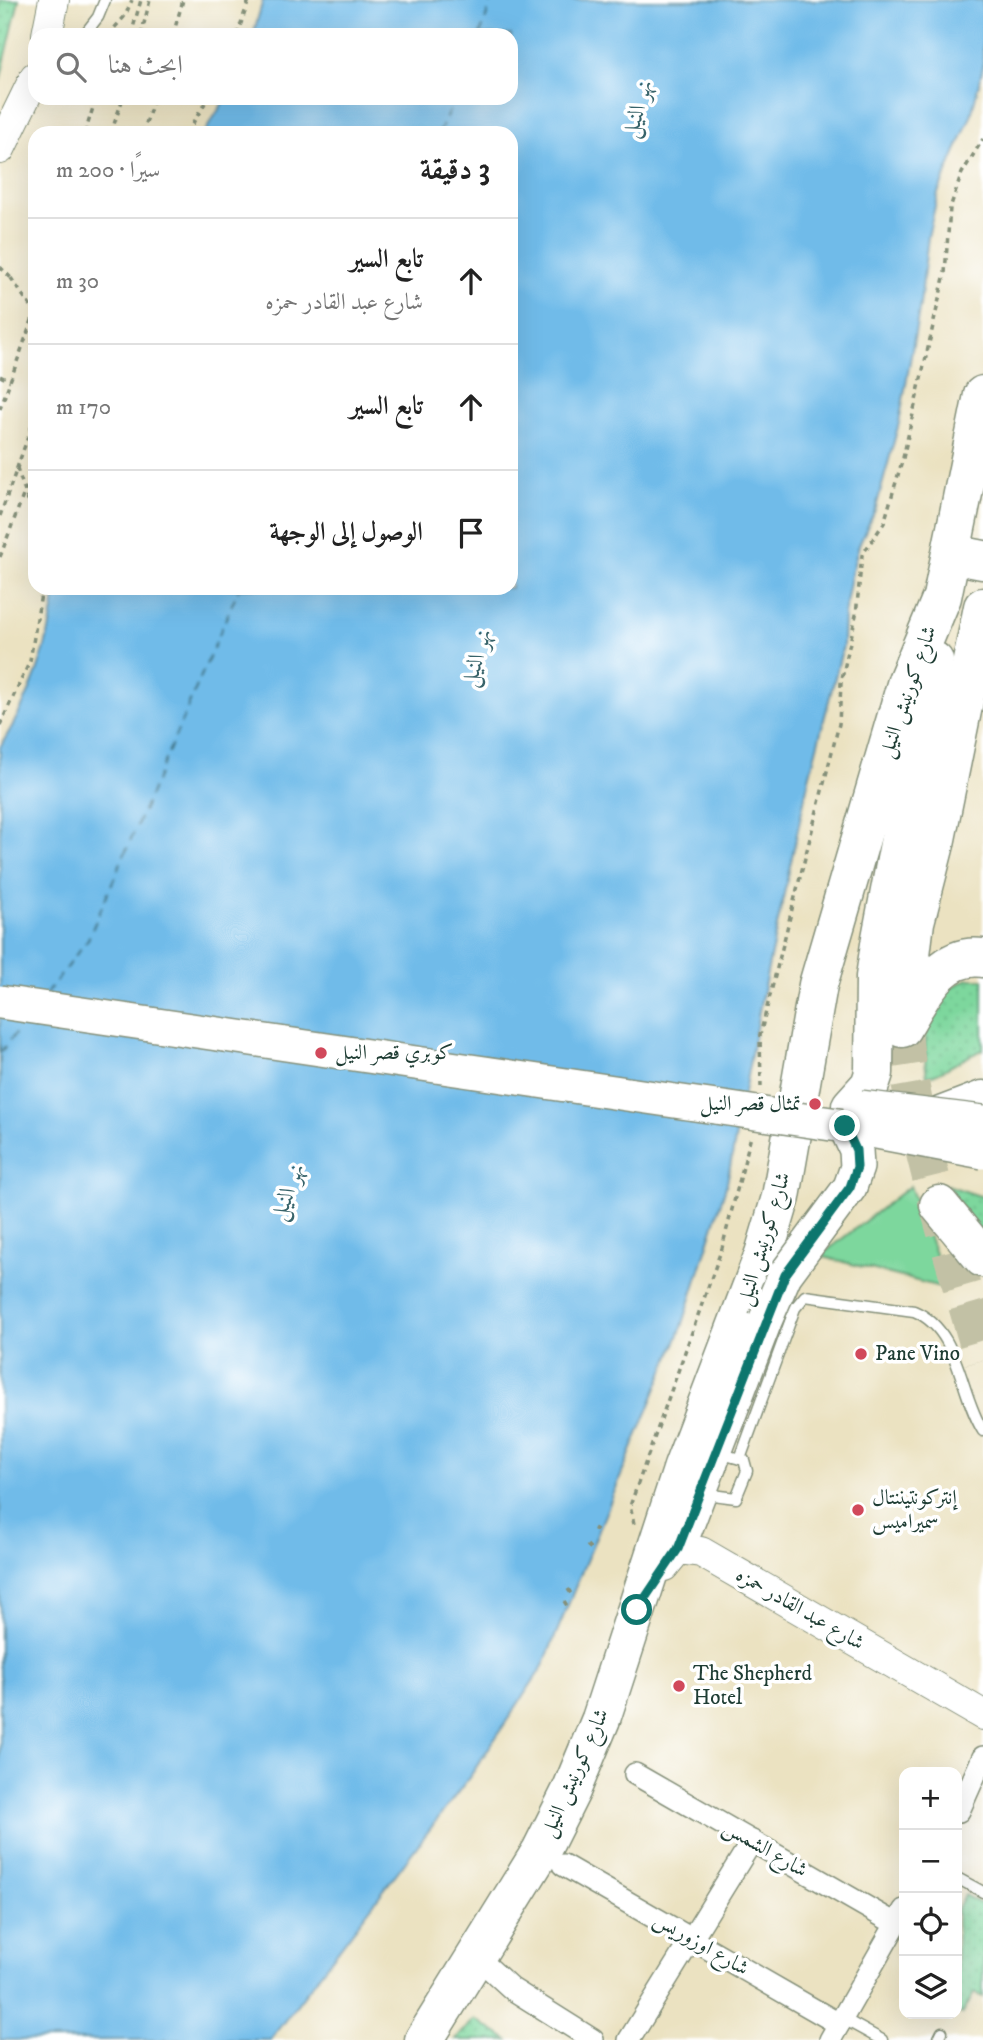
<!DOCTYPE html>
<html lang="ar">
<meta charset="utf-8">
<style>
:root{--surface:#fff;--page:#f6f6f6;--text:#222;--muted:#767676;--line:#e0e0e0}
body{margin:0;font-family:"IM FELL DW Pica",Amiri,serif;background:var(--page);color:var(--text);direction:rtl}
.controls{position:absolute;right:21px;bottom:21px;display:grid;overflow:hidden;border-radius:14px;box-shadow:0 7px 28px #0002}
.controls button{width:63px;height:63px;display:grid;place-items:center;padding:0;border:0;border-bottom:2px solid var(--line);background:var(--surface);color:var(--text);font:35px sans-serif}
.stop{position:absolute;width:21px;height:21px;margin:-16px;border:5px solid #0f766e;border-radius:50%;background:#fff}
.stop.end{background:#0f766e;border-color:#fff;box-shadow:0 2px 7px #0008}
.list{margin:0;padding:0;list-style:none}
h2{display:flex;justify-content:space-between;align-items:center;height:91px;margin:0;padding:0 28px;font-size:30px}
h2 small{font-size:23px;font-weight:400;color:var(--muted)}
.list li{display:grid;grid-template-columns:46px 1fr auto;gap:21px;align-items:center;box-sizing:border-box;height:126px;padding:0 28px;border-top:2px solid var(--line)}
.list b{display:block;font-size:26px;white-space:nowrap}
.list p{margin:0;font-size:23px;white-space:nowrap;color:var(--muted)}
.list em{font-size:23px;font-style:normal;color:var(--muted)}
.icon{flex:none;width:38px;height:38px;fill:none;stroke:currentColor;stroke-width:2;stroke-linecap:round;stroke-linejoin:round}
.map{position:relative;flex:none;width:983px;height:2040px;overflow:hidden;direction:ltr}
.search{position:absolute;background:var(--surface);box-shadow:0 7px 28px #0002;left:28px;top:28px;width:490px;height:77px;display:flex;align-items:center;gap:18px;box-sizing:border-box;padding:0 24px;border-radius:21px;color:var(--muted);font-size:26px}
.panel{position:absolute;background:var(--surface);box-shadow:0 7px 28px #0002;left:28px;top:126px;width:490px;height:469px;border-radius:21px;direction:rtl}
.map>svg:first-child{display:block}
</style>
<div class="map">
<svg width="983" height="2040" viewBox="0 0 983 2040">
<defs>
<pattern id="garden-dots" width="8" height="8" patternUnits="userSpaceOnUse" patternTransform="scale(1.75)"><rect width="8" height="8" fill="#7dd79d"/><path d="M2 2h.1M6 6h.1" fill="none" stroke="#6cb988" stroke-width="1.8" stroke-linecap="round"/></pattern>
</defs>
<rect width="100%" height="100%" fill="#fff"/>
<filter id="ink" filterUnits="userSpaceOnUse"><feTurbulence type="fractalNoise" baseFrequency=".0143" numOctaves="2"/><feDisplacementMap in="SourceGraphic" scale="14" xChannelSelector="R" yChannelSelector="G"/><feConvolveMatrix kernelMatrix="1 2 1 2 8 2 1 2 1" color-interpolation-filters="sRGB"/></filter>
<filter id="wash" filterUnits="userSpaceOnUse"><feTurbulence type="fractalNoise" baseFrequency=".00686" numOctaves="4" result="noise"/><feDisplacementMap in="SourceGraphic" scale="28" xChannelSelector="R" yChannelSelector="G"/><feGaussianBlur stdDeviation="1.57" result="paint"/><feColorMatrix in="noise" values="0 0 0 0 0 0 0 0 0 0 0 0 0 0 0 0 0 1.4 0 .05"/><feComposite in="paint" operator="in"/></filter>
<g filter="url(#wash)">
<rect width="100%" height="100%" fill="#ebe2c1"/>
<path fill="#7dd79d" stroke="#4e8a68" stroke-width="2" d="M910 1186 948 1289 820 1256Z"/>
<g fill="url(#garden-dots)" stroke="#4e8a68" stroke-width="2">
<path d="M0 0H19L0 81Z"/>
<path d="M968 979H983V1050C963 1057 948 1071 927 1077 922 1046 926 1023 938 994Z"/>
<path d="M947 1185 983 1197V1240Z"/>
<path d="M964 1895 983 1905V1997L974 1993 962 2015 957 2012V1910Z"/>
<path d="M475 2019 508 2040H455Z"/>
</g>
<path fill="#70bbe9" stroke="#487c8e" stroke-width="2" d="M263 0H983V67L971 116 938 193 928 237 920 305 899 423 876 508 859 545 852 571 844 614 843 646 809 778 762 996 727 1183 682 1327 543 1666 471 1775 270 2040H0V747C31 697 50 647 56 588H511V133H204L226 98H511V35H253Z"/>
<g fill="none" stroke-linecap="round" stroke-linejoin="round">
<g stroke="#37636a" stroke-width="2" stroke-dasharray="9 7" stroke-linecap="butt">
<path d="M480 35 492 0"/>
<path d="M439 133 455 98"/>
<path d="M46 994 88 939 239 588"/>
<path d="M0 1053 25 1021"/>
</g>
</g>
</g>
<g filter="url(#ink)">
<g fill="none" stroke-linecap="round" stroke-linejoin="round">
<path stroke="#c2c1a5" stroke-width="38" stroke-dasharray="38 19" stroke-linecap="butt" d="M902 1028C915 1141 952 1251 983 1360"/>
<g stroke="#85907a" stroke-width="13">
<g id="lane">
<path d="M84 35 98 17 105 0"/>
<path d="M740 1459 795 1308 805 1296 914 1311C960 1330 959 1393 983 1431"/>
<path d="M705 1494 736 1498 747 1471 744 1460 718 1453"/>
<path d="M957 1878 983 1892"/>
<path d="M842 2018 882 2040"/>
<path d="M938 2040 942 2032"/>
</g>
</g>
<g stroke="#85907a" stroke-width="24">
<g id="street">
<path d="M635 1774 896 1924"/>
<path d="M959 1811 983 1757"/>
<path d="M563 1865 839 2024"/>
<path d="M477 1957 512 1989 593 2040"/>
<path d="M629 2040 752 1841"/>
<path d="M830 2040 904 1910"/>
</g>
</g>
<g stroke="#85907a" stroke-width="32">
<g id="secondary">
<path d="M47 35 54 0"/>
<path d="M0 149 35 77"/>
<path d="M664 1566 678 1549 701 1552 983 1715"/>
</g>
</g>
<g stroke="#85907a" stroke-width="36">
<path id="primary" d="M678 1549 765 1321"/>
</g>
<g stroke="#85907a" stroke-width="41">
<g id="highway">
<path d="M952 554 983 560"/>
<path d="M905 1023C923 993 942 952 983 958"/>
<path d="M902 1028 915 922 935 844 983 607"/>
<path d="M851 1106 870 1085 874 1073 875 977 881 938 934 661"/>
<path d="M941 1116 983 1100"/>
<path d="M939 1205 983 1258"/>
<path d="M424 2040 541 1851 571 1791 601 1719 683 1467 764 1254 781 1197 818 985 907 681 942 597 983 395"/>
</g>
</g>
<g stroke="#85907a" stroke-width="3.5" stroke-dasharray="5 5" stroke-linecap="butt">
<path d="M108 35 125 16 132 0"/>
<path d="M131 35 141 0"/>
<path d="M141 35 150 0"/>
<path d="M173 35 183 0"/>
<path d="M237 35 249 0"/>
<path d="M85 133 96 98"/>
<path d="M111 133 123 98"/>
<path d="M143 133 154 98"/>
<path d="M187 133 208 98"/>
<path d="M0 267 11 278"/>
<path d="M0 376 10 381"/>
<path d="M0 409 35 312"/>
<path d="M17 468 35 522"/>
<path d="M0 516 35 417"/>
<path d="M0 557 35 464"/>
<path d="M0 725 30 661 42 588"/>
<path d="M761 1087 760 1035 839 724 841 683 856 615 862 555 884 523 903 458 945 273 950 208 962 173 983 139"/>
<path d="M634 1524 630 1506 722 1248 751 1136"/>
<path d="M593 1528 598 1531"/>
<path d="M587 1545 591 1549"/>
<path d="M568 1589 572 1595"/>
<path d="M564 1601 568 1607"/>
</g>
<use href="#lane" stroke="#fff" stroke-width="10"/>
<use href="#street" stroke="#fff" stroke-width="21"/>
<use href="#secondary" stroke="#fff" stroke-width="30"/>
<use href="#primary" stroke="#fff" stroke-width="33"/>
<use href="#highway" stroke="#fff" stroke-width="38"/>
<g stroke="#85907a" stroke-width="36" stroke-linecap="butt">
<g id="primary-bridge">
<path d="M0 1002 845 1126 983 1152"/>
<path d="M860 1107 983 1122"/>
<path d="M765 1321 785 1275 850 1187 857 1167 856 1150 845 1126"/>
</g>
</g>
<path stroke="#85907a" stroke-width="3.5" stroke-dasharray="5 5" stroke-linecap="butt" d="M11 278 35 313"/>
<use href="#primary-bridge" stroke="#fff" stroke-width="33"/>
</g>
</g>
<g fill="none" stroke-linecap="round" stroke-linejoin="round" filter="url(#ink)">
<path stroke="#0f766e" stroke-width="9" d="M637 1610 678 1549 785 1275 850 1187 857 1167 856 1150 845 1126"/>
</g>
<g fill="#d1495b" stroke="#fff" stroke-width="2.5">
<circle cx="321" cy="1053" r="7"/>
<circle cx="815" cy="1104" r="7"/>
<circle cx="861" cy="1354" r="7"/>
<circle cx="858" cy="1510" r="7"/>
<circle cx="679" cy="1686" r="7"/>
</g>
<g text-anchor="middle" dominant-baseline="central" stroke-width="7" stroke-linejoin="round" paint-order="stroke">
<g font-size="21" fill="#1f3d34" stroke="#fff">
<text transform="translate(908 692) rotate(-71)">شارع كورنيش النيل</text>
<text transform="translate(764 1239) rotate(-73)">شارع كورنيش النيل</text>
<text transform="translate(800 1609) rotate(30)">شارع عبد القادر حمزه</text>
<text transform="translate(575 1773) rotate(-66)">شارع كورنيش النيل</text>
<text transform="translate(765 1849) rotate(30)">شارع الشمس</text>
<text transform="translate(701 1944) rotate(30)">شارع اوزوريس</text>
</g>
<g font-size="21" fill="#1f3d34" stroke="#fff" text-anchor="start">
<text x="335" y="1053">كوبري قصر النيل</text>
<text x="801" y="1104" text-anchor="end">تمثال قصر النيل</text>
<text x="875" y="1354">Pane Vino</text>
<text x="872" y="1498">إنتركونتيننتال<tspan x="872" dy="24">سميراميس</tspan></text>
<text x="693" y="1674">The Shepherd<tspan x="693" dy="24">Hotel</tspan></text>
</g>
<g font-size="23" font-style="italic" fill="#37636a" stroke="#fff">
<text transform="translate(638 109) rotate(-74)">نهر النيل</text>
<text transform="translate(477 658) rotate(-74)">نهر النيل</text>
<text transform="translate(288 1192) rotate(-70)">نهر النيل</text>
</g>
</g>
</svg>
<div class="controls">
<button>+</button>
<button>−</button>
<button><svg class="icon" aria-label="locate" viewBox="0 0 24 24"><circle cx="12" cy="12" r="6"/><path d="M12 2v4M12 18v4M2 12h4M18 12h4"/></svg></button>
<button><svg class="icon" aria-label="layers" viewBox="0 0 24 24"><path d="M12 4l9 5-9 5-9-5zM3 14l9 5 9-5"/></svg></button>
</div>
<div class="stop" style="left:637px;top:1610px"></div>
<div class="stop end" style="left:845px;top:1126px"></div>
<div class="search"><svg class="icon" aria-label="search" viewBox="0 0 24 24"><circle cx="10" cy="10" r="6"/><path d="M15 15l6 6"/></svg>ابحث هنا</div>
<section class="panel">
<h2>3 دقيقة<small>سيرًا · 200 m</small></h2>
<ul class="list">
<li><svg class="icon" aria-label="ahead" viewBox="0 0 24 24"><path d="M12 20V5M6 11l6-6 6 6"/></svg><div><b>تابع السير</b><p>شارع عبد القادر حمزه</p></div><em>30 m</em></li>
<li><svg class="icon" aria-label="ahead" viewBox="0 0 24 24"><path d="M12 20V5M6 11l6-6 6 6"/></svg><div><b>تابع السير</b></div><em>170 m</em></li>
<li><svg class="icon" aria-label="arrive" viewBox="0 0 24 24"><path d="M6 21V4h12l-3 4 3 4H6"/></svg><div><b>الوصول إلى الوجهة</b></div></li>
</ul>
</section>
</div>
